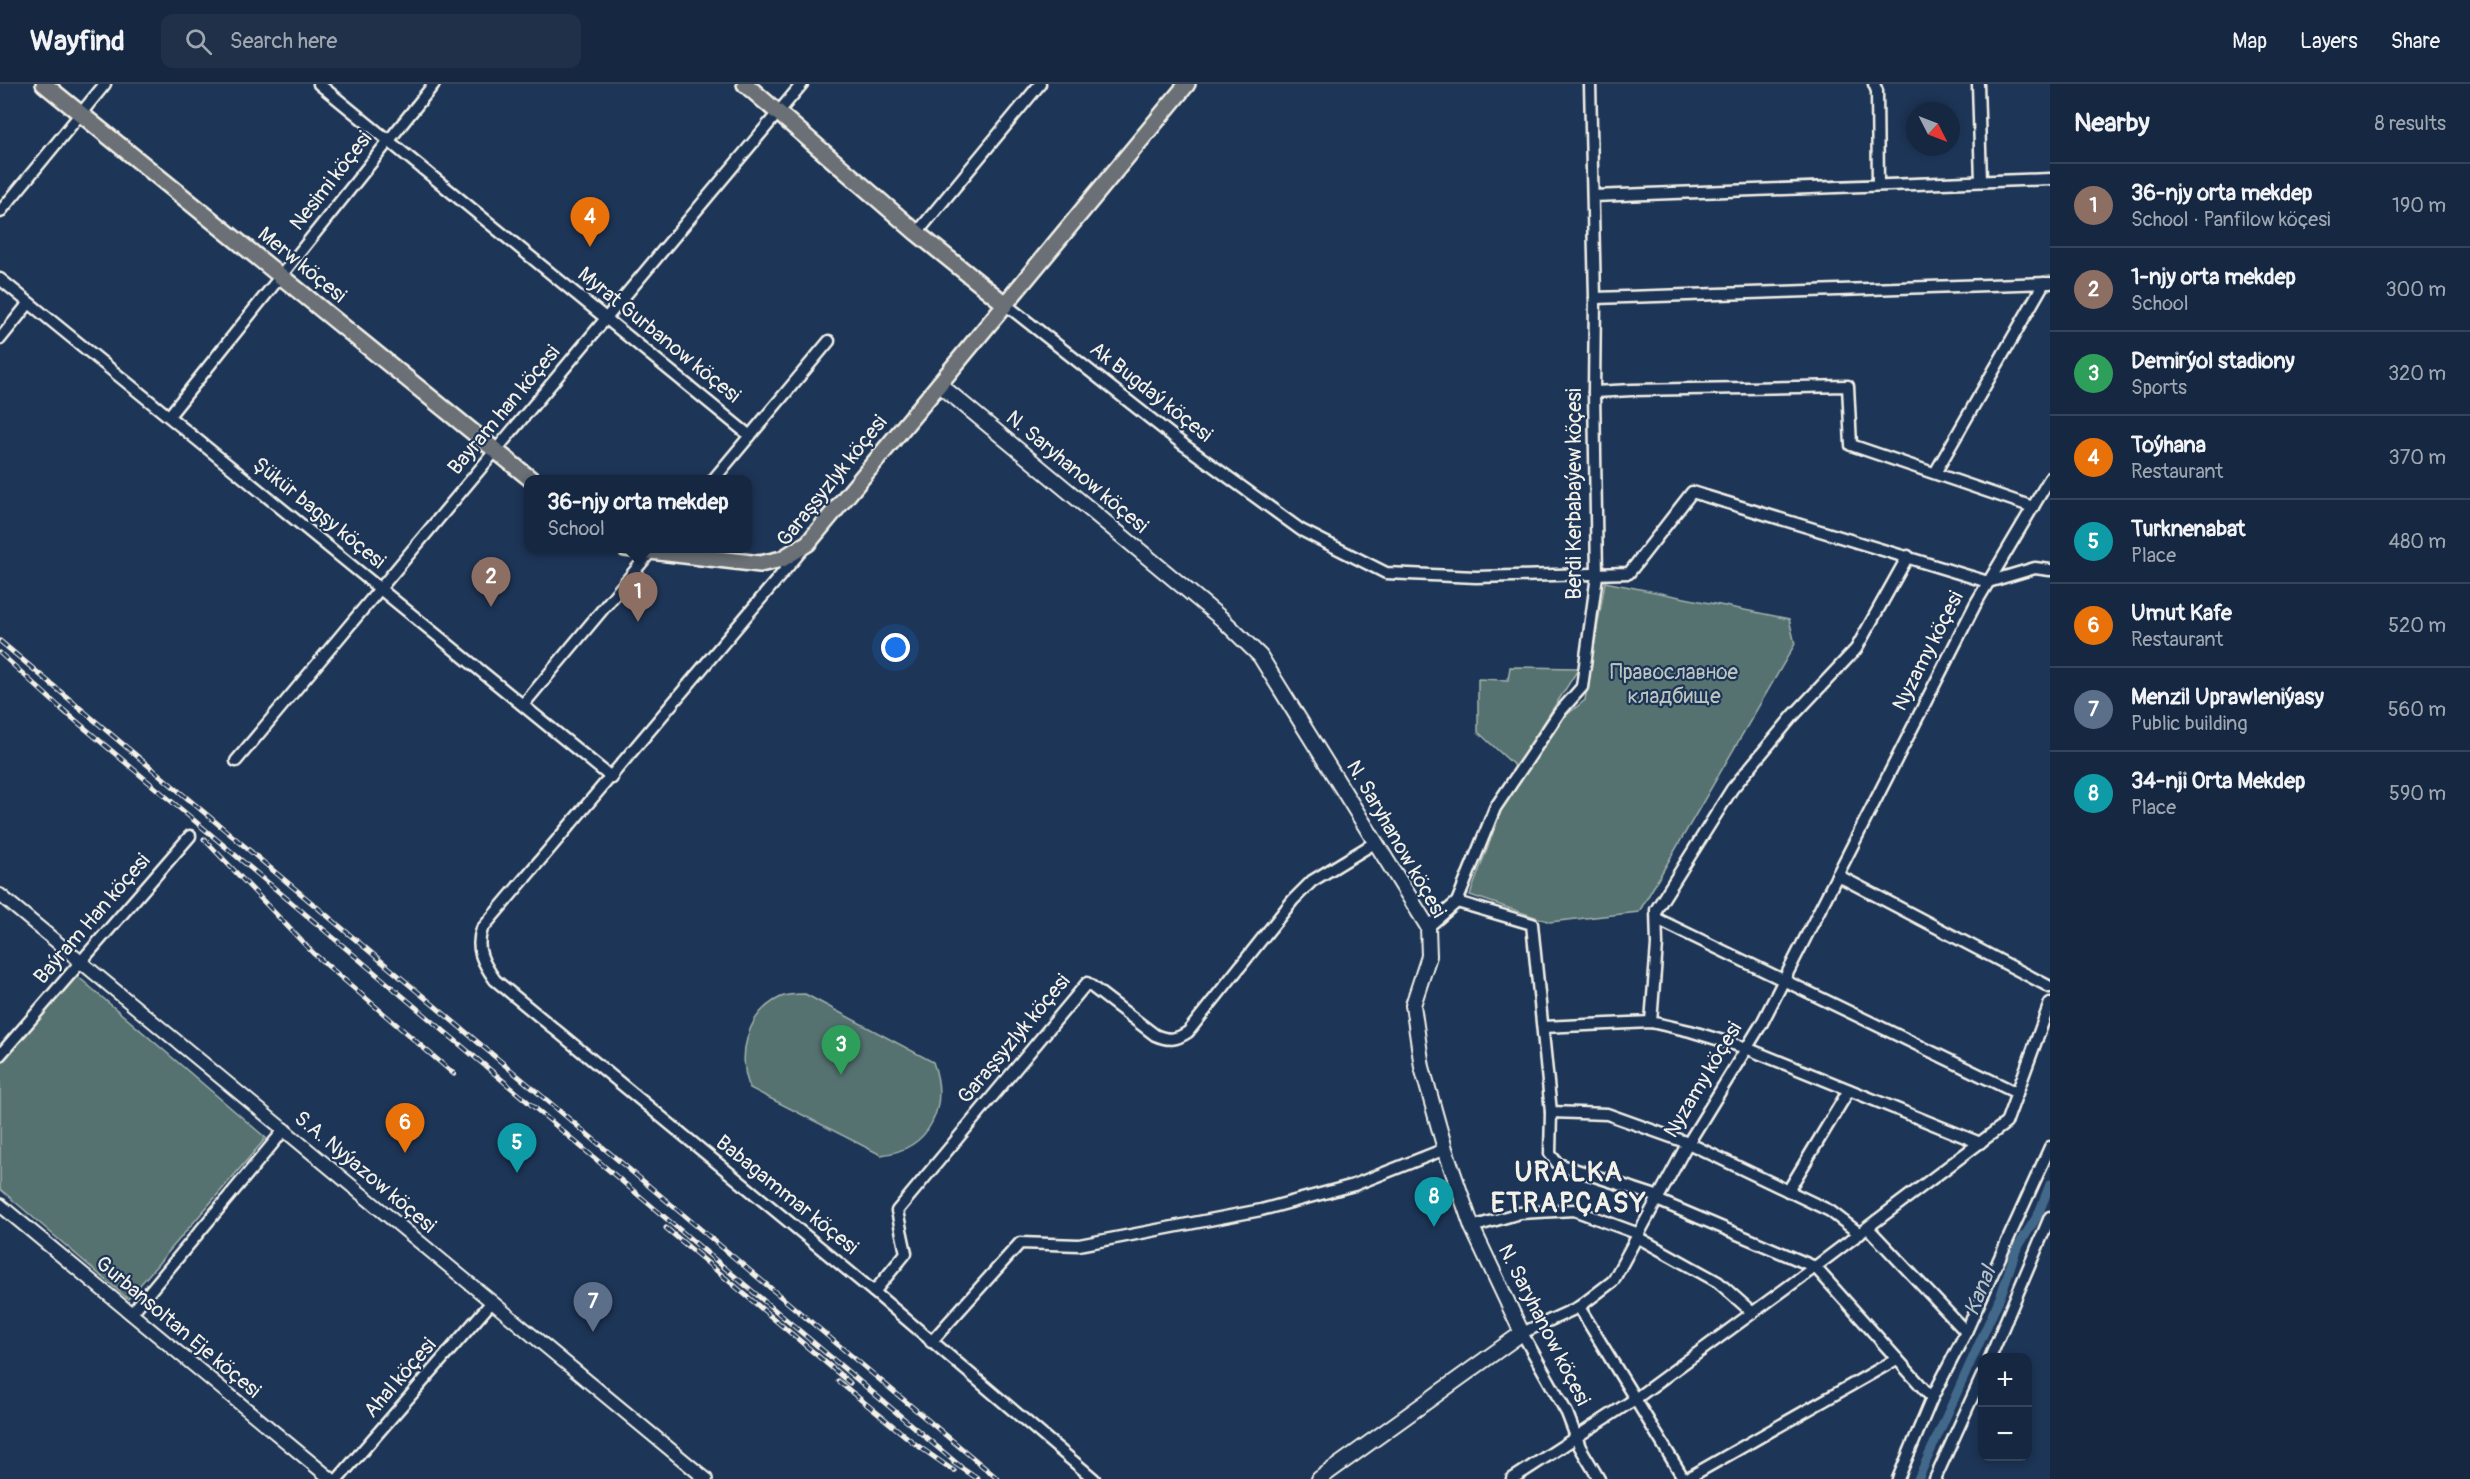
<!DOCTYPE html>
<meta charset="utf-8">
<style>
:root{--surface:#162841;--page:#1f3048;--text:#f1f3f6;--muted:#9ea6b1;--line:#35445a;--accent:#ff9aa2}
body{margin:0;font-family:Pangolin,sans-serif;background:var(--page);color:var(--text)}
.controls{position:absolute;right:18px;bottom:18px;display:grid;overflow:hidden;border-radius:12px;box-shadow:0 3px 9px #0003}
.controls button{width:54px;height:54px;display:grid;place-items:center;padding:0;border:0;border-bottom:2px solid var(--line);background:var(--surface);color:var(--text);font:30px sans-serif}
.compass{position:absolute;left:1906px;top:18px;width:54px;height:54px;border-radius:50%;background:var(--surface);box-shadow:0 3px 9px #0003;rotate:132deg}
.you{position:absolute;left:896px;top:564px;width:21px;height:21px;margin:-15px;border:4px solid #fff;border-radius:50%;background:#1a73e8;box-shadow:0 0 0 9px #1a73e833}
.badge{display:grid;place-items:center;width:39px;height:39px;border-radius:50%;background:var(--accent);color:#fff;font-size:20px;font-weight:700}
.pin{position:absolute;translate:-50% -50px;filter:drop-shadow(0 2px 3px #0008)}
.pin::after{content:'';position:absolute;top:32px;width:21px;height:18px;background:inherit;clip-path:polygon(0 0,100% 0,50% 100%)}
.popup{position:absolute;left:524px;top:391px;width:228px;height:78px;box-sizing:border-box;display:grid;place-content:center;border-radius:12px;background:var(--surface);filter:drop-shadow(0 2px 4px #0005);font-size:20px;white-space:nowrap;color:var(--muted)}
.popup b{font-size:22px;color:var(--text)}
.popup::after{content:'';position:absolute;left:50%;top:100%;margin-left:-12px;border:12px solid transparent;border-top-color:var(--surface)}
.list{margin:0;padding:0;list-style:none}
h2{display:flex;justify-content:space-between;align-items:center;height:78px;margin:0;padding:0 24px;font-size:26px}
h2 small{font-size:20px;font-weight:400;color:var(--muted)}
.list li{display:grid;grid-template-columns:39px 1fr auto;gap:18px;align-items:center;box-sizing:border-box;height:84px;padding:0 24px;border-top:2px solid var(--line)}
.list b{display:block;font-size:22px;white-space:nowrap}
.list p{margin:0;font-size:20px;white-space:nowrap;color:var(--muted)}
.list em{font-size:20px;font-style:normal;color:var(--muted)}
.icon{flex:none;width:33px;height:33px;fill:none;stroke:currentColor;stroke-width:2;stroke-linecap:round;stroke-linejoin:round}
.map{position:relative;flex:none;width:2050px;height:1395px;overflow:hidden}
header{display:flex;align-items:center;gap:36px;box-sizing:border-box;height:84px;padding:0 30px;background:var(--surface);border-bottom:2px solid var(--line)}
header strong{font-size:28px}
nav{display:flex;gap:33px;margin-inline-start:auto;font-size:21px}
.search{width:420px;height:54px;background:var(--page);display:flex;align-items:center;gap:15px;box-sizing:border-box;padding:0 21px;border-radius:12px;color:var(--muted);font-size:22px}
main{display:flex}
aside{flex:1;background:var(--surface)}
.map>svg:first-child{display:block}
</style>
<header>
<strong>Wayfind</strong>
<div class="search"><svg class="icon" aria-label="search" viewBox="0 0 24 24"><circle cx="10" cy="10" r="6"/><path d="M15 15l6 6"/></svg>Search here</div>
<nav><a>Map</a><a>Layers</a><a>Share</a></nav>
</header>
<main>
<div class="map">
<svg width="2050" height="1395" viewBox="0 0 2050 1395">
<rect width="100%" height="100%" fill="#1d3557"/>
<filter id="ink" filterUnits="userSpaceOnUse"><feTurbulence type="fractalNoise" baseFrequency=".0167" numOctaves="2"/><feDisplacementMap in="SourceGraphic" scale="12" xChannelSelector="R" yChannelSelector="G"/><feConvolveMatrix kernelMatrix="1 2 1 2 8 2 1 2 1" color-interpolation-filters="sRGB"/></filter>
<g filter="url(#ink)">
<g fill="#547271" stroke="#a4b2ac" stroke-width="1.5">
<path d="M1605 498 1789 535 1795 560 1639 828 1550 838 1470 811 1502 724 1563 634 1585 616Z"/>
<path d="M1510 583 1579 584 1516 683 1478 648V595L1508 596Z"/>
<path d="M75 890 266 1054 128 1215 0 1105V978Z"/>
<path d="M805 910 933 978C949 1022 931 1065 881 1071L750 1004C737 972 746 929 781 913 788 910 797 910 805 910Z"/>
</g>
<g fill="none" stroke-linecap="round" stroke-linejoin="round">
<path stroke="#43678a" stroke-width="9" d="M1918 1395 2001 1211 2016 1166 2038 1131 2050 1100"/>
<g stroke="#f4f1e8" stroke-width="15">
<g id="minor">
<path d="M319 0 750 352"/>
<path d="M1874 0 1877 7 1878 101"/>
<path d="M1978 0 1981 97"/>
<path d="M1593 112 2050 95"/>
<path d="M0 128 105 0"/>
<path d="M917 149 1040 0"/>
<path d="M0 195 612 694"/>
<path d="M1595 214 2050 199"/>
<path d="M1005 220 1184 361 1301 446 1386 489 1476 493 1629 489 1692 408 1988 498 2035 484 2050 486"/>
<path d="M0 255 29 219"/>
<path d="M1594 308 1632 306 1848 302 1851 361 2033 423"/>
<path d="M169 332 434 0"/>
<path d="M1935 389 2044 199"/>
<path d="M713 396 829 257"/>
<path d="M802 466 482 845C475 865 483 879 495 896L874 1208 1094 1395"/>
<path d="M523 621 653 465"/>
<path d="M236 677 802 0"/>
<path d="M1837 791 2050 903"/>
<path d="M1457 818 1532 840 1551 1028 1607 1030 1688 1059 1830 1127 1860 1150"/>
<path d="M1657 835 2017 1009"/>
<path d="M1428 843 1457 818 1495 724 1559 629 1582 603 1597 491 1594 308 1595 214 1590 0"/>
<path d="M1651 938 1657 861 1656 826 1732 705 1792 633 1856 565 1908 472"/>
<path d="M1543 943 1651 938 1690 947 1746 964 1980 1059"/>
<path d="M0 971 190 752"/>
<path d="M1551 1028 1550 1070 1558 1080 1659 1113"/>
<path d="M1788 1107 1849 1006"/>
<path d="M1657 1116 1815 1183 1932 1314"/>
<path d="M1472 1143 1520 1129 1574 1126 1639 1150"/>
<path d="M1868 1144 1966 1248"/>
<path d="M1637 1153 1718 1198 1753 1229"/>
<path d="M874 1208 906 1169 897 1127 1087 899 1155 951C1169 957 1176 956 1188 948L1293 816 1312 797 1376 758"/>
<path d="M1579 1223 1684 1395"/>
<path d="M131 1230 285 1045"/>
<path d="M931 1258 1020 1159 1079 1161 1261 1126 1354 1101 1445 1065"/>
<path d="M1990 1274 2050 1133"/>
<path d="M338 1395 491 1219"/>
<path d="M1512 1395 1635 1315 1815 1183 2006 1039 2050 919"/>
<path d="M1599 1395 1580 1363 1567 1329 1522 1249 1579 1223 1613 1197 1684 1066 1762 939 1976 519 2050 394"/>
<path d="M1686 1395 1897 1275"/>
<path d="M1898 1395 1932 1314 1966 1248 2050 1063"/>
<path d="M1935 1395 1982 1292"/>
</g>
</g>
<g stroke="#f4f1e8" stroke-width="16">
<g id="tertiary">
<path d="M0 811 706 1395"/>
<path d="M0 1121 331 1395"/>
</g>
</g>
<g stroke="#f4f1e8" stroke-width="18">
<path id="secondary" d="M939 300 1222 535 1260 572 1428 843 1429 872 1413 921 1422 983 1445 1065 1472 1143 1522 1249 1319 1395"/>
</g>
<g stroke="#f4f1e8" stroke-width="20">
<g id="primary">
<path d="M44 0 532 396"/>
<path d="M745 0 917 149 1005 220"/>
<path d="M625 464 760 480 782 475 808 459 1187 0"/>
</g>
</g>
<use href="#minor" stroke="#1d3557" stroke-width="10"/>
<use href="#tertiary" stroke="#1d3557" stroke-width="12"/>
<use href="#secondary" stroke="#1d3557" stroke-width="14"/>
<use href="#primary" stroke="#6a7074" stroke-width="15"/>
<g stroke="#f4f1e8" stroke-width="5">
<g id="rail">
<path d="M0 557 998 1395"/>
<path d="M0 569 67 630"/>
<path d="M62 625 961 1383"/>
<path d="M204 755 313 869 454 990"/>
<path d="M666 1144 850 1299"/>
<path d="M838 1297 914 1359 954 1387"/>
<path d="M954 1379 978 1395"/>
</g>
</g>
<use href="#rail" stroke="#1d3557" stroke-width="3" stroke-dasharray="9" stroke-linecap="butt"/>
</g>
</g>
<g text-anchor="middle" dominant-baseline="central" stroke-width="4.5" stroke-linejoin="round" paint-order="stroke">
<g font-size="21" fill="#f4f1e8" stroke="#1d3557">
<text transform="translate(331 97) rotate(-52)">Nesimi köçesi</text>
<text transform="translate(302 181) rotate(39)">Merw köçesi</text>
<text transform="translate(659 251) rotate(39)">Myrat Gurbanow köçesi</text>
<text transform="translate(1151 308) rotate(38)">Ak Bugdaý köçesi</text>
<text transform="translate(504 326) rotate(-50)">Bayram han köçesi</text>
<text transform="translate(1077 388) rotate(40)">N. Saryhanow köçesi</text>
<text transform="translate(832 397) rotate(-51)">Garaşsyzlyk köçesi</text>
<text transform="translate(1574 410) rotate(-90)">Berdi Kerbabaýew köçesi</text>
<text transform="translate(319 429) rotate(39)">Şükür bagşy köçesi</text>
<text transform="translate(1928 567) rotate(-63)">Nyzamy köçesi</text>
<text transform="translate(1396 755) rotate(60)">N. Saryhanow köçesi</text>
<text transform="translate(92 835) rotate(-49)">Baýram Han köçesi</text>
<text transform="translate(1014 955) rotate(-50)">Garaşsyzlyk köçesi</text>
<text transform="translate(1703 996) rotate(-59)">Nyzamy köçesi</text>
<text transform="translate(365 1088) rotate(40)">S.A. Nyýazow köçesi</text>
<text transform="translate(787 1111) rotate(39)">Babagammar köçesi</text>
<text transform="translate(1544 1241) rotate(63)">N. Saryhanow köçesi</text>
<text transform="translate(178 1243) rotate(40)">Gurbansoltan Eje köçesi</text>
<text transform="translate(400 1294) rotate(-49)">Ahal köçesi</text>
</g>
<g font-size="21" fill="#bcc5be" stroke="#1d3557">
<text x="1674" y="588">Православное<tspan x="1674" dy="24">кладбище</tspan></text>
</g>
<g font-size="22" font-style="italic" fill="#b6c1c7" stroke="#1d3557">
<text transform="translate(1980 1207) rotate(-68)">Kanal</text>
</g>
<g font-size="27" font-weight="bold" letter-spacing="1.5" fill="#f4f1e8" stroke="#1d3557">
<text x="1569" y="1088">URALKA<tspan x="1569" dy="31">ETRAPÇASY</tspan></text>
</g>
</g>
</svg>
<div class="controls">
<button>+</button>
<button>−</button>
</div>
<svg class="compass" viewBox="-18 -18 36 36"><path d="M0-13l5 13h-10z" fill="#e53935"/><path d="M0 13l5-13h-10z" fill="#9ea6b1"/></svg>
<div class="you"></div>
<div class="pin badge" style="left:638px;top:538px;background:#8d6e63">1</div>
<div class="popup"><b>36-njy orta mekdep</b>School</div>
<div class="pin badge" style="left:491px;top:523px;background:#8d6e63">2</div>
<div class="pin badge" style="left:841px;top:991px;background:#2e9e5b">3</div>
<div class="pin badge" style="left:590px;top:163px;background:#e8710a">4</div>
<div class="pin badge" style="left:517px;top:1089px;background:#0f9aa8">5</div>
<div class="pin badge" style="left:405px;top:1069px;background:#e8710a">6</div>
<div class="pin badge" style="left:593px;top:1248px;background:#5c6f8a">7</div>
<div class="pin badge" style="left:1434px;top:1143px;background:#0f9aa8">8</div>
</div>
<aside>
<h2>Nearby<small>8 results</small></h2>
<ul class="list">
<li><span class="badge" style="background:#8d6e63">1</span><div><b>36-njy orta mekdep</b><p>School · Panfilow köçesi</p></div><em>190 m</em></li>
<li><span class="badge" style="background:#8d6e63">2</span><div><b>1-njy orta mekdep</b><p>School</p></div><em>300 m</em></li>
<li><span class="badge" style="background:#2e9e5b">3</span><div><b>Demirýol stadiony</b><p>Sports</p></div><em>320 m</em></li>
<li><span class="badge" style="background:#e8710a">4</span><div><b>Toýhana</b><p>Restaurant</p></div><em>370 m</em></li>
<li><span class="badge" style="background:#0f9aa8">5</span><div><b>Turknenabat</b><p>Place</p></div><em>480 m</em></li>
<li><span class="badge" style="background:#e8710a">6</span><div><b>Umut Kafe</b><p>Restaurant</p></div><em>520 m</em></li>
<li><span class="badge" style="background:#5c6f8a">7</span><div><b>Menzil Uprawleniýasy</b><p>Public building</p></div><em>560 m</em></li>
<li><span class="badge" style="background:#0f9aa8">8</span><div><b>34-nji Orta Mekdep</b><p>Place</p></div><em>590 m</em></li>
</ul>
</aside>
</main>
